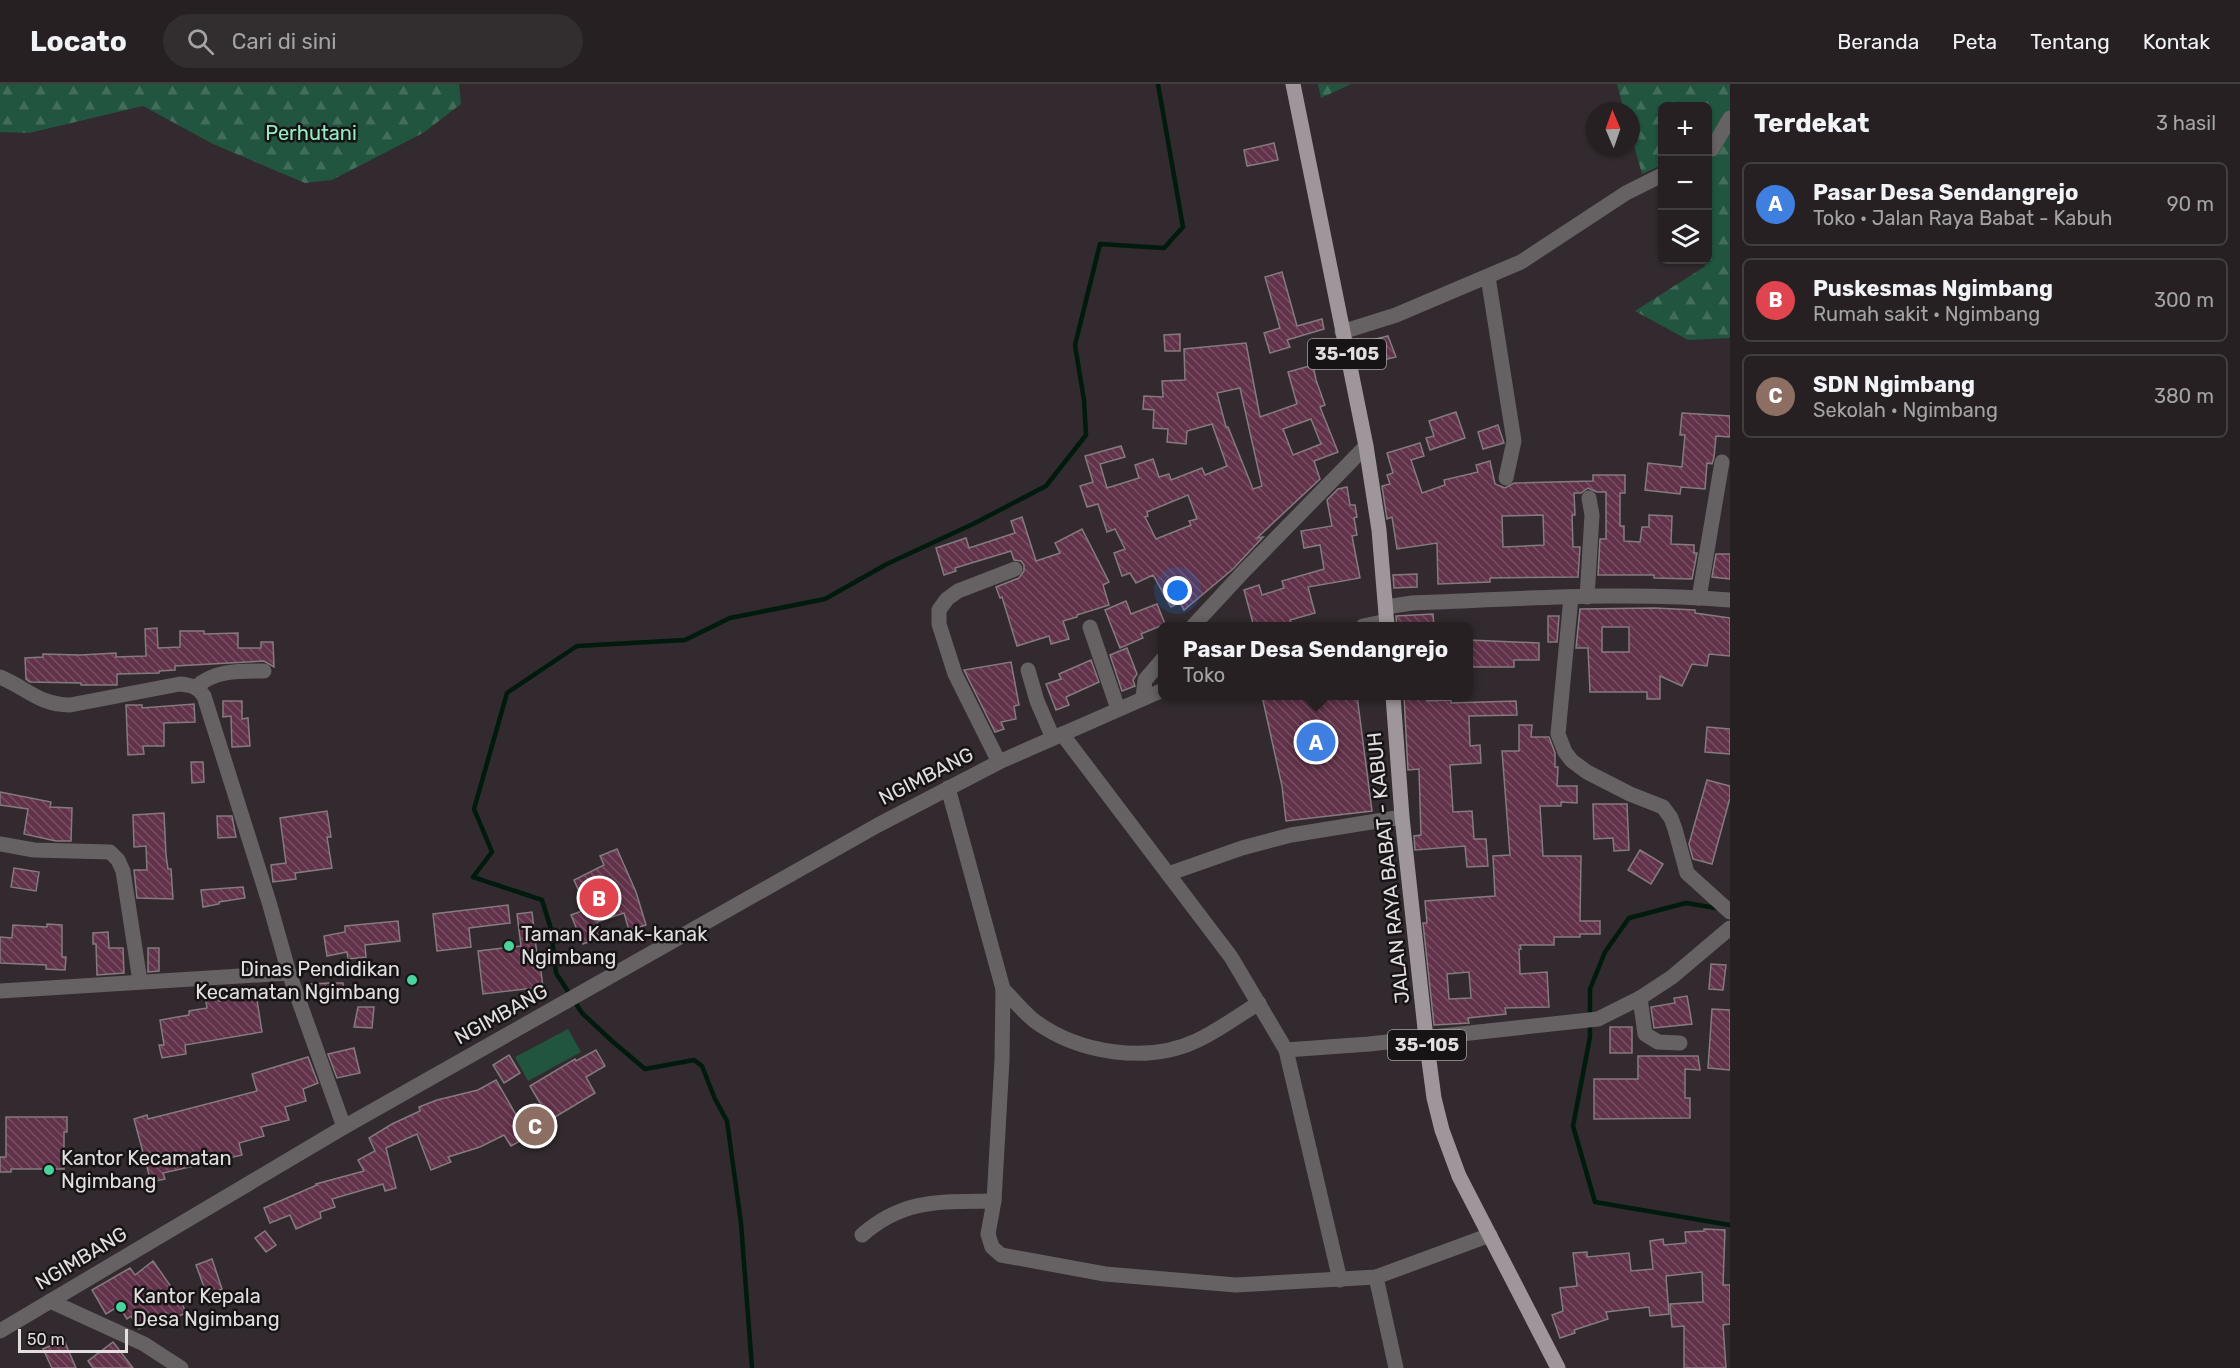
<!DOCTYPE html>
<html lang="id">
<meta charset="utf-8">
<style>
:root{--surface:#262022;--page:#322d2f;--text:#f1f3f6;--muted:#a4a3a5;--line:#423e40;--accent:#ea580c}
body{margin:0;font-family:Rubik,sans-serif;background:var(--page);color:var(--text)}
.controls{position:absolute;right:18px;top:18px;display:grid;overflow:hidden;border-radius:9px;box-shadow:0 2px 4px #0004}
.controls button{width:54px;height:54px;display:grid;place-items:center;padding:0;border:0;border-bottom:2px solid var(--line);background:var(--surface);color:var(--text);font:30px sans-serif}
.compass{position:absolute;left:1586px;top:18px;width:54px;height:54px;border-radius:50%;background:var(--surface);box-shadow:0 2px 4px #0004;rotate:358deg}
.scale{position:absolute;left:18px;bottom:15px;width:110px;box-sizing:border-box;padding-left:6px;border:3px solid #e3dee0;border-top:0;font-size:16px;line-height:21px;white-space:nowrap;color:#e3dee0;-webkit-text-stroke:4px #171415;paint-order:stroke}
.you{position:absolute;left:1178px;top:507px;width:21px;height:21px;margin:-15px;border:4px solid #fff;border-radius:50%;background:#1a73e8;box-shadow:0 0 0 9px #1a73e833}
.badge{display:grid;place-items:center;width:39px;height:39px;border-radius:50%;background:var(--accent);color:#fff;font-size:20px;font-weight:700}
.pin{position:absolute;translate:-50% -50%;border:3px solid #fff;box-shadow:0 2px 6px #0006}
.popup{position:absolute;left:1158px;top:538px;width:315px;height:78px;box-sizing:border-box;display:grid;place-content:center;border-radius:9px;background:var(--surface);filter:drop-shadow(0 2px 4px #0005);font-size:20px;white-space:nowrap;color:var(--muted)}
.popup b{font-size:22px;color:var(--text)}
.popup::after{content:'';position:absolute;left:50%;top:100%;margin-left:-12px;border:12px solid transparent;border-top-color:var(--surface)}
.list{margin:0;padding:0;list-style:none}
h2{display:flex;justify-content:space-between;align-items:center;height:78px;margin:0;padding:0 24px;font-size:26px}
h2 small{font-size:20px;font-weight:400;color:var(--muted)}
.list li{display:grid;grid-template-columns:39px 1fr auto;gap:18px;align-items:center;box-sizing:border-box;height:84px;margin:0 12px 12px;padding:0 12px;border:2px solid var(--line);border-radius:9px}
.list b{display:block;font-size:22px;white-space:nowrap}
.list p{margin:0;font-size:20px;white-space:nowrap;color:var(--muted)}
.list em{font-size:20px;font-style:normal;color:var(--muted)}
.icon{flex:none;width:33px;height:33px;fill:none;stroke:currentColor;stroke-width:2;stroke-linecap:round;stroke-linejoin:round}
.map{position:relative;flex:none;width:1730px;height:1284px;overflow:hidden}
header{display:flex;align-items:center;gap:36px;box-sizing:border-box;height:84px;padding:0 30px;background:var(--surface);border-bottom:2px solid var(--line)}
header strong{font-size:28px}
nav{display:flex;gap:33px;margin-inline-start:auto;font-size:21px}
.search{width:420px;height:54px;background:var(--page);display:flex;align-items:center;gap:15px;box-sizing:border-box;padding:0 21px;border-radius:33px;color:var(--muted);font-size:22px}
main{display:flex}
aside{flex:1;background:var(--surface)}
.map>svg:first-child{display:block}
</style>
<header>
<strong>Locato</strong>
<div class="search"><svg class="icon" aria-label="search" viewBox="0 0 24 24"><circle cx="10" cy="10" r="6"/><path d="M15 15l6 6"/></svg>Cari di sini</div>
<nav><a>Beranda</a><a>Peta</a><a>Tentang</a><a>Kontak</a></nav>
</header>
<main>
<div class="map">
<svg width="1730" height="1284" viewBox="0 0 1730 1284">
<defs>
<pattern id="forest-firs" width="22" height="20" patternUnits="userSpaceOnUse" patternTransform="scale(1.5)"><rect width="22" height="20" fill="#21553f"/><path d="M5 1l3.5 6h-7zM16 11l3.5 6h-7z" fill="#416d5a"/></pattern>
<pattern id="building-back-hatch" width="6" height="6" patternUnits="userSpaceOnUse" patternTransform="scale(1.5)"><rect width="6" height="6" fill="#613249"/><path d="M-1 5l2 2M0 0l6 6M5-1l2 2" fill="none" stroke="#784f63"/></pattern>
</defs>
<rect width="100%" height="100%" fill="#322a2e"/>
<path fill="#21553f" d="M568 945 581 968 528 997 515 973Z"/>
<g fill="url(#forest-firs)">
<path d="M0 0H459L461 20 423 49 332 96 305 99 213 60 143 22 29 49 0 48Z"/>
<path d="M1318 0H1351L1321 14Z"/>
<path d="M1617 0H1730V254L1688 256 1635 227 1704 183C1708 173 1710 168 1708 157V22H1662V81L1642 90 1631 51V27H1624Z"/>
</g>
<g fill="none" stroke-linecap="round" stroke-linejoin="round">
<g stroke="#001a0e" stroke-width="4.5">
<path d="M1717 823 1716 824 1686 819 1629 834 1605 868 1590 905V953L1573 1042 1595 1118 1730 1141"/>
<path d="M752 1284 741 1139 727 1037 715 1015 702 982 694 976 645 985 612 957 582 929 556 889 551 845 542 816 473 793 492 768 474 725 507 609 577 562 685 556 730 534 825 515 887 480 973 440 1046 402 1086 351 1084 316 1075 261 1100 160 1164 164 1183 143 1158 0"/>
</g>
</g>
<g fill="url(#building-back-hatch)" stroke="#847b7f" stroke-width="1.5" fill-rule="evenodd">
<path d="M1274 59 1278 76 1247 82 1244 66Z"/>
<path d="M1282 188 1297 242 1322 235 1324 245 1287 256 1290 263 1270 269 1264 249 1280 244 1265 193Z"/>
<path d="M1180 250V267H1165L1164 251Z"/>
<path d="M1388 252 1396 273 1365 280 1360 259Z"/>
<path d="M1246 259 1260 333 1297 320 1288 288 1313 281 1316 296 1325 321 1320 323 1338 368 1314 377 1320 395 1257 454 1263 453 1233 485 1184 526 1180 518 1171 523 1153 491 1136 499 1130 489 1122 492 1114 469 1125 465 1115 445 1107 448 1098 420 1087 423 1080 402 1093 398 1085 372 1121 362 1125 373 1100 380 1107 404 1139 394 1135 381 1153 375 1159 393 1169 390 1171 396 1202 384 1205 391 1227 382 1212 340 1187 347 1186 360 1167 358 1168 345 1153 344 1154 326 1143 325 1144 312 1163 313 1162 297 1185 296 1184 265ZM1240 304 1262 402 1253 405 1228 343H1226L1217 309ZM1311 335 1321 360 1293 371 1283 345ZM1188 411 1197 435 1189 437 1191 441 1156 455 1145 433 1148 432 1147 428Z"/>
<path d="M1456 328 1465 354 1430 366 1426 354 1434 352 1429 337Z"/>
<path d="M1682 329 1730 332V353L1716 352 1714 373 1712 380 1707 379 1705 405 1681 403 1680 410 1645 406 1648 379 1682 383 1685 351H1680Z"/>
<path d="M1498 341 1504 359 1483 365 1478 348Z"/>
<path d="M1420 359 1424 372 1411 376 1422 409 1445 401 1444 396 1478 388 1476 381 1490 377 1495 400 1505 404 1514 399 1593 397V391H1625V409H1620V442H1624V457L1640 458 1642 443H1649V431L1672 432 1671 460 1694 461V469H1697L1692 495 1654 494V491H1598L1600 455H1606V408H1597L1588 404 1581 409H1574L1575 431H1572L1573 463H1580L1578 493 1490 494V498L1438 500 1437 459 1397 465 1392 433 1387 435 1382 402 1390 400 1387 391 1393 389 1387 369ZM1543 431 1544 461 1503 463 1502 432Z"/>
<path d="M1347 403 1350 421H1355L1357 433 1354 434 1357 451 1352 452 1360 494 1308 503 1315 529 1290 536 1292 543H1254L1244 506 1259 501 1262 511 1284 504 1282 497 1324 485 1320 461 1304 464 1301 447 1332 442 1327 416 1338 405Z"/>
<path d="M1022 433 1036 477 1060 469 1055 459 1082 445 1109 498 1103 501 1109 521 1077 531V533L1063 537 1069 555 1051 560 1049 552 1017 562 1002 513 1000 514 996 503 1019 494 1024 487V481L1021 477 1014 476 1011 467 955 484 956 487 944 491 936 464 966 454 969 464 1015 449 1011 437Z"/>
<path d="M1716 470H1730V495L1712 493Z"/>
<path d="M1417 490V503L1394 504 1393 491Z"/>
<path d="M1126 517 1131 530 1157 520 1165 540 1141 550 1143 554 1120 564 1105 526Z"/>
<path d="M1655 524 1695 526V529L1730 534V572L1709 570 1707 582 1692 580 1682 602 1660 592V615H1647V608H1590L1588 564H1576L1580 525ZM1602 543H1629V568H1602Z"/>
<path d="M1433 530 1434 543H1397L1396 532Z"/>
<path d="M1548 532H1559L1557 558H1548Z"/>
<path d="M157 544 158 564 180 563V547H204V550L238 549V564H261V558H273L274 583 264 577 175 582V586L159 587V589L117 590V601H81V599L30 598 26 595 25 574 43 573V570L80 571 116 569V573L146 572 145 545Z"/>
<path d="M1469 556 1539 559V576H1514V583H1469Z"/>
<path d="M1127 564 1137 590 1133 596 1135 602 1122 607 1110 571Z"/>
<path d="M1091 576 1099 598 1066 613 1069 621 1056 626 1046 600 1061 595 1059 590Z"/>
<path d="M1011 578 1019 621 1014 622 1016 635 1001 638 1004 645 995 648 964 586Z"/>
<path d="M1262 612H1357L1372 727 1286 737 1282 702Z"/>
<path d="M1404 612H1427V617L1451 616V619L1516 617 1517 631 1469 632 1470 662 1480 661 1481 679 1450 681 1453 728 1472 727 1474 755H1486L1488 782 1467 783 1465 762 1415 766 1414 752 1421 751 1419 685 1408 686Z"/>
<path d="M223 617H242V635L248 634 250 662 232 663 231 632 223 633Z"/>
<path d="M194 620 195 638 164 639V662H143L144 670 128 671 126 621H142V624Z"/>
<path d="M1519 641H1532L1531 653H1549L1555 669V683H1558L1557 702H1577V719L1561 718V722H1540L1543 772H1581L1580 837H1600V850H1580V853H1554V861H1520L1521 865H1519L1520 890 1547 888 1549 923 1505 924 1506 930 1468 934 1469 939 1434 941 1423 839H1427L1425 817 1495 812 1493 772 1510 771 1502 667H1519ZM1469 888 1471 914 1449 915 1447 890Z"/>
<path d="M1707 643 1730 645V670L1705 668Z"/>
<path d="M191 678H203L204 698 192 699Z"/>
<path d="M1707 696 1730 702V714L1712 780 1693 775 1689 760Z"/>
<path d="M0 708 51 718 50 723 72 724 71 757H56L24 750 28 725 0 721Z"/>
<path d="M1593 720H1627L1629 766 1614 767 1613 754 1594 755Z"/>
<path d="M327 727 331 753H327L332 784 295 789 296 795 273 798 271 781 286 779 280 734Z"/>
<path d="M164 729 166 771 168 785H171L173 815 137 814 134 786H147L146 762 134 763 133 731Z"/>
<path d="M217 732H232L236 753 218 754Z"/>
<path d="M617 765 636 808 646 841 629 846 624 829 597 838 602 853 583 860 571 831 587 825 574 796 604 781 600 772Z"/>
<path d="M1640 766 1663 780 1651 800 1628 786Z"/>
<path d="M14 784 39 788 36 807 11 803Z"/>
<path d="M243 803 245 814 219 818V820L203 823 201 806Z"/>
<path d="M508 821 510 839 469 844 471 863 437 867 433 830Z"/>
<path d="M532 828 538 880H540L543 903 483 910 478 867 521 862 517 830Z"/>
<path d="M398 837 400 857 365 861 366 873 348 875 347 868 327 872 324 852 345 848V842Z"/>
<path d="M47 840 62 841V873H66L65 886 46 885V881L0 879V853L12 854 13 841 47 843Z"/>
<path d="M108 848 109 864H123L124 889 97 891 96 860H93V849Z"/>
<path d="M148 864H159V887L148 888Z"/>
<path d="M1711 880 1726 881 1723 906 1709 905Z"/>
<path d="M330 899H343L344 912 311 913 310 900Z"/>
<path d="M218 909 219 917 256 910 262 948 185 961 186 970 162 974 159 961H164L160 936 189 931V927L207 924 205 911Z"/>
<path d="M1687 912 1692 940 1654 944 1651 923 1675 919 1674 914Z"/>
<path d="M358 923H374L372 944 354 943Z"/>
<path d="M1712 925 1730 926V986L1708 984Z"/>
<rect x="1610" y="943" width="22" height="26"/>
<path d="M354 964 360 989 337 994 328 970Z"/>
<path d="M596 966 605 982 586 993 595 1009 545 1039 547 1042 511 1062 504 1051 480 1063 448 1073 451 1078 431 1086 417 1050 386 1064 396 1104 385 1107 383 1100 332 1115 335 1123 320 1128 321 1134 296 1145 290 1131 270 1139 264 1124 317 1101 316 1100 364 1087 358 1076 375 1067 369 1054 392 1040 420 1027 419 1023 437 1016 478 1006 496 996 519 1036 543 1024 530 1002 575 975 576 977Z"/>
<path d="M509 971 520 989 504 999 493 981Z"/>
<path d="M1638 972H1698L1700 986 1685 985V1014H1690V1034L1594 1035V995H1638Z"/>
<path d="M308 973 318 999 303 1005 306 1017 285 1023 289 1036 261 1043 264 1052 239 1059 242 1071 163 1089 165 1095 151 1098 134 1035 147 1031 148 1035 176 1028 257 1007 252 990Z"/>
<path d="M6 1033H67V1048H64V1085H11V1088H0V1073H6Z"/>
<path d="M1704 1145 1725 1146 1723 1201H1730V1240L1723 1241 1726 1284H1684V1242L1672 1243 1670 1220 1703 1218 1702 1188 1666 1192 1669 1230 1650 1232 1649 1223 1606 1228 1608 1235 1574 1246 1575 1249 1560 1254 1552 1231 1563 1227 1560 1204 1577 1202 1573 1169 1587 1168V1173L1629 1169 1631 1187 1653 1185 1650 1157 1663 1155 1664 1161 1686 1159 1685 1148 1704 1147Z"/>
<path d="M265 1147 276 1161 266 1168 255 1154Z"/>
<path d="M212 1175 222 1205 207 1211 196 1181Z"/>
<path d="M153 1177 181 1217 186 1229 168 1236 166 1229 139 1245 131 1232 127 1235 119 1222 106 1230 92 1206 130 1184 135 1191Z"/>
<path d="M64 1256 76 1284H52L43 1265Z"/>
<path d="M113 1258 133 1284H93L88 1277Z"/>
</g>
<g fill="none" stroke-linecap="round" stroke-linejoin="round">
<g stroke="#666264" stroke-width="15">
<path d="M1712 65 1730 34"/>
<path d="M1488 193 1514 357 1506 394"/>
<path d="M1342 248 1396 231 1521 178 1626 109 1662 91"/>
<path d="M1571 513 1558 650 1565 668 1572 677 1587 688 1630 710 1663 723 1671 734 1675 745 1687 789 1730 828"/>
<path d="M1587 513 1592 431 1589 414"/>
<path d="M1699 514 1722 378"/>
<path d="M1386 523 1412 519C1518 515 1625 507 1730 516"/>
<path d="M1193 542 1244 487 1366 362"/>
<path d="M1363 542 1387 537"/>
<path d="M1090 543 1118 625"/>
<path d="M1028 586 1037 617 1053 654"/>
<path d="M0 593C27 604 39 621 70 621L180 600C191 601 198 603 204 612L269 818 289 889 344 1043"/>
<path d="M196 603C215 586 240 587 264 587"/>
<path d="M1143 614 1145 596 1163 575"/>
<path d="M1062 650 1231 873 1286 966 1340 1196"/>
<path d="M999 678 955 590 939 540V526L947 515 958 507 1015 485"/>
<path d="M948 704 1003 905 1002 976 994 1117 988 1150 992 1163 1001 1171 1105 1190 1236 1201 1376 1193 1490 1151"/>
<path d="M0 760 34 766 110 768 118 776 123 787 140 897"/>
<path d="M1168 790 1242 764 1291 751 1402 733"/>
<path d="M1003 905C1014 916 1024 929 1036 938 1079 969 1147 980 1196 957 1218 947 1239 931 1259 919"/>
<path d="M0 907 289 889"/>
<path d="M1640 914 1645 950 1658 958 1680 959"/>
<path d="M1286 966 1369 960 1598 935 1640 914 1672 893 1730 844"/>
<path d="M862 1151C904 1114 941 1118 994 1117"/>
<path d="M1376 1193 1396 1284"/>
<path d="M50 1217 144 1260 181 1284"/>
<path d="M0 1247 344 1043 878 741 999 678 1163 606"/>
</g>
<g stroke="#9e969a" stroke-width="15">
<path d="M1293 0 1366 362 1379 446 1387 542"/>
<path d="M1393 612 1402 733 1426 954 1434 1014 1442 1046 1459 1092 1558 1284"/>
</g>
</g>
<g fill="#49d49d" stroke="#171415" stroke-width="2">
<circle cx="509" cy="862" r="6"/>
<circle cx="412" cy="896" r="6"/>
<circle cx="49" cy="1086" r="6"/>
<circle cx="121" cy="1223" r="6"/>
</g>
<g text-anchor="middle" dominant-baseline="central" stroke-width="5" stroke-linejoin="round" paint-order="stroke">
<g fill="#171415" stroke="#a6a1a3" stroke-width="1.5">
<rect x="1308" y="255" width="78" height="30" rx="4.5"/>
<rect x="1388" y="946" width="78" height="30" rx="4.5"/>
</g>
<g font-size="18" font-weight="bold" fill="#e3dee0">
<text x="1347" y="270">35-105</text>
<text x="1427" y="961">35-105</text>
</g>
<g font-size="20" fill="#95edc4" stroke="#171415">
<text x="311" y="49">Perhutani</text>
</g>
<g font-size="20" fill="#e3dee0" stroke="#171415">
<text transform="translate(926 692) rotate(-27)">NGIMBANG</text>
<text transform="translate(1388 784) rotate(-96)">JALAN RAYA BABAT - KABUH</text>
<text transform="translate(501 930) rotate(-29)">NGIMBANG</text>
<text transform="translate(81 1174) rotate(-31)">NGIMBANG</text>
</g>
<g font-size="20" fill="#e3dee0" stroke="#171415" text-anchor="start">
<text x="521" y="850">Taman Kanak-kanak<tspan x="521" dy="23">Ngimbang</tspan></text>
<text x="400" y="885" text-anchor="end">Dinas Pendidikan<tspan x="400" dy="23">Kecamatan Ngimbang</tspan></text>
<text x="61" y="1074">Kantor Kecamatan<tspan x="61" dy="23">Ngimbang</tspan></text>
<text x="133" y="1212">Kantor Kepala<tspan x="133" dy="23">Desa Ngimbang</tspan></text>
</g>
</g>
</svg>
<div class="controls">
<button>+</button>
<button>−</button>
<button><svg class="icon" aria-label="layers" viewBox="0 0 24 24"><path d="M12 4l9 5-9 5-9-5zM3 14l9 5 9-5"/></svg></button>
</div>
<svg class="compass" viewBox="-18 -18 36 36"><path d="M0-13l5 13h-10z" fill="#e53935"/><path d="M0 13l5-13h-10z" fill="#a4a3a5"/></svg>
<div class="scale">50 m</div>
<div class="you"></div>
<div class="pin badge" style="left:1316px;top:658px;background:#3f7fe0">A</div>
<div class="popup"><b>Pasar Desa Sendangrejo</b>Toko</div>
<div class="pin badge" style="left:599px;top:814px;background:#e0444e">B</div>
<div class="pin badge" style="left:535px;top:1042px;background:#8d6e63">C</div>
</div>
<aside>
<h2>Terdekat<small>3 hasil</small></h2>
<ul class="list">
<li><span class="badge" style="background:#3f7fe0">A</span><div><b>Pasar Desa Sendangrejo</b><p>Toko · Jalan Raya Babat - Kabuh</p></div><em>90 m</em></li>
<li><span class="badge" style="background:#e0444e">B</span><div><b>Puskesmas Ngimbang</b><p>Rumah sakit · Ngimbang</p></div><em>300 m</em></li>
<li><span class="badge" style="background:#8d6e63">C</span><div><b>SDN Ngimbang</b><p>Sekolah · Ngimbang</p></div><em>380 m</em></li>
</ul>
</aside>
</main>
